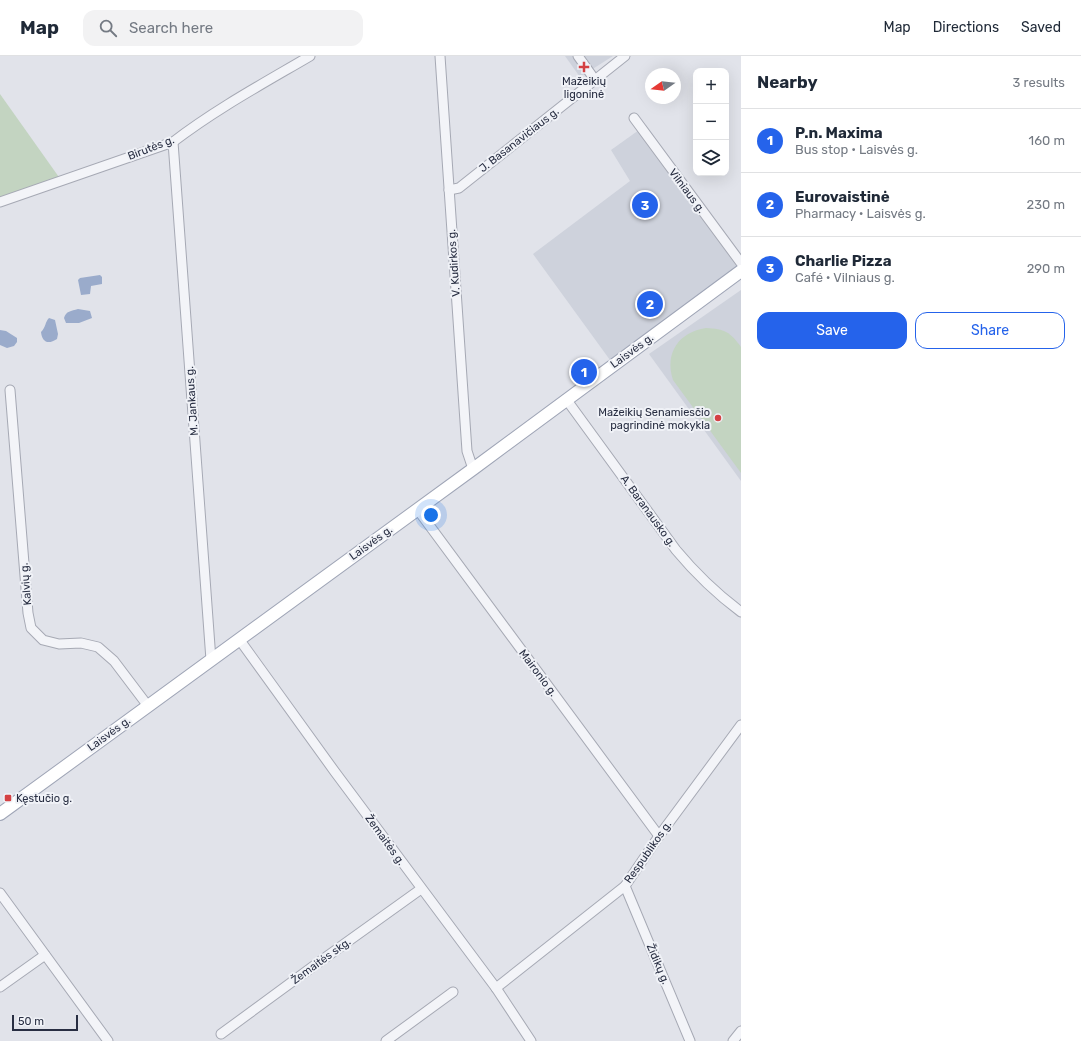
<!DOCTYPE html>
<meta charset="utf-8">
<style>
:root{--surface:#fff;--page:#f2f2f3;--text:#1f2937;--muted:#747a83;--line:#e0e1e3;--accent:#2563eb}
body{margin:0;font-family:Rubik,sans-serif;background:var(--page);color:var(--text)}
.controls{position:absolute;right:12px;top:12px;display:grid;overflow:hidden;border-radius:8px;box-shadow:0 4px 16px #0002}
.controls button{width:36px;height:36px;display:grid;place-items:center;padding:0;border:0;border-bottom:1px solid var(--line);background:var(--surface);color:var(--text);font:20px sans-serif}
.compass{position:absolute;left:645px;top:12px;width:36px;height:36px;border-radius:50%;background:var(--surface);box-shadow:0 4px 16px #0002;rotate:256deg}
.scale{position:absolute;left:12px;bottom:10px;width:66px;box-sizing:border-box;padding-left:4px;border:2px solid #282e42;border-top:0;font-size:11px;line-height:14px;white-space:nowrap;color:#282e42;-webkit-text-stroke:3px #f0f2f7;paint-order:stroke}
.you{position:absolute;left:431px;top:459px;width:14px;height:14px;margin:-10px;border:3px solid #fff;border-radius:50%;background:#1a73e8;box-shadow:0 0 0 6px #1a73e833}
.badge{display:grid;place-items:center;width:26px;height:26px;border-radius:50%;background:var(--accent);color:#fff;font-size:13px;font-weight:700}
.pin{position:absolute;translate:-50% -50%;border:2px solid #fff;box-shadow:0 1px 4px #0006}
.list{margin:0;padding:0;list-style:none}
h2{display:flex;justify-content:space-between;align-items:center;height:52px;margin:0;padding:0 16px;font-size:17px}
h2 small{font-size:13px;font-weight:400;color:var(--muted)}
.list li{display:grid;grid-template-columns:26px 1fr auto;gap:12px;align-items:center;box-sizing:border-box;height:64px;padding:0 16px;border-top:1px solid var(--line)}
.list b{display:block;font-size:15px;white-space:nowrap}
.list p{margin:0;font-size:13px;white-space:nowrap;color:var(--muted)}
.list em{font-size:13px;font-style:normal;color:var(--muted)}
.actions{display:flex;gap:8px;padding:12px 16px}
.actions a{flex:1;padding:9px 0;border:1px solid var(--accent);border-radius:12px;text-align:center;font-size:14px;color:var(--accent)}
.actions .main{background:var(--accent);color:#fff}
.icon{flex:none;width:22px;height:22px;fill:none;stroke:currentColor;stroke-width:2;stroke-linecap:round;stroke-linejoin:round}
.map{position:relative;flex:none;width:741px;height:985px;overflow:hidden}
header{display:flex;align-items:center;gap:24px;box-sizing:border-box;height:56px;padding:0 20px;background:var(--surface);border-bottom:1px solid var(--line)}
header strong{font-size:19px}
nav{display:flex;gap:22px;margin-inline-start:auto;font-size:14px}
.search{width:280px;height:36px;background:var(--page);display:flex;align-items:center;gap:10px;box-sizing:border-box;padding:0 14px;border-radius:12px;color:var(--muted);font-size:15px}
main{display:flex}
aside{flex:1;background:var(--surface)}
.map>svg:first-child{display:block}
</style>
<header>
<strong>Map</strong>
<div class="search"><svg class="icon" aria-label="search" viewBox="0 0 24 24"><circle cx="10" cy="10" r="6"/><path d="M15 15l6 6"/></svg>Search here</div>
<nav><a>Map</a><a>Directions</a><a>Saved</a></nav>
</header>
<main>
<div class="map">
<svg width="741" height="985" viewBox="0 0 741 985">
<rect width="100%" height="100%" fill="#e1e3ea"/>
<g fill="#ced2dc">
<path d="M565 0H613L580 21Z"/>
<path d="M646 69 741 198V209L610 304 533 198 630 125 611 94Z"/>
<path d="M741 234V425L649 298Z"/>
</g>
<g fill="#c3d4c1">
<path d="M0 38 61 124 0 144Z"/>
<path d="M706 272C725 273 730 276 741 291V417L673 324C664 297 679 276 706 272Z"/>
</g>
<g fill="#9aabcb">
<path d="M100 219 102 221V228L91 230 90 238 81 239 78 224 80 222Z"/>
<path d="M78 253 90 255 92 262 79 267H66L64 262C66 255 71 255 78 253Z"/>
<path d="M49 262 55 264 58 278 57 283C48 289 42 286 41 276 46 271 45 266 49 262Z"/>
<path d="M0 274 6 275 17 282V286L14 290 7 292 0 289Z"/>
</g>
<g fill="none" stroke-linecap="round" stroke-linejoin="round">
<g stroke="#a6a9b4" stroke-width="11">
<g id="minor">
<path d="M440 0 467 395 473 413"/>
<path d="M578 0 595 24"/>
<path d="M634 62 741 207"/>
<path d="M173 86 211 604"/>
<path d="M449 134 459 132 625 0"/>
<path d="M0 146 173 86C216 53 264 27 310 0"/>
<path d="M10 334 28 557 31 572 43 584 59 588 81 587 98 591 114 605 148 650"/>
<path d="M566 343 676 494C696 518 717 538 741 556"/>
<path d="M418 454 659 780"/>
<path d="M239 583 335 716 496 932 531 985"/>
<path d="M625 830 690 985"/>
<path d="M0 837 108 985"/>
<path d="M0 931 45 899"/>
<path d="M496 932 625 830 659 780 741 669"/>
<path d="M221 978 315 909 421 833"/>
<path d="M386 985 453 936"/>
<path d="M733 985 741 975"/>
</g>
</g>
<g stroke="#9fa5b6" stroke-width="14">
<path id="major" d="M0 758 473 413 741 215"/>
</g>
<use href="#minor" stroke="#f3f4f8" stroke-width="9"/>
<use href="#major" stroke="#fff" stroke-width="12"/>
</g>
<g fill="#d44143" stroke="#f0f2f7" stroke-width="1.5">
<path d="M582 5h4v4h4v4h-4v4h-4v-4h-4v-4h4z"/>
<circle cx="718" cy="362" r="4"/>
<rect x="4" y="738" width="8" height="8" rx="2"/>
</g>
<g text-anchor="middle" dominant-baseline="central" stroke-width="4" stroke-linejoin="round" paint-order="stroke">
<g font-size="11" fill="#282e42" stroke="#f0f2f7">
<text x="584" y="25">Mažeikių<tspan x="584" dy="13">ligoninė</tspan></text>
<text x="710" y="356" text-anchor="end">Mažeikių Senamiesčio<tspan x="710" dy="13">pagrindinė mokykla</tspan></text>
<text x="16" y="742" text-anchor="start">Kęstučio g.</text>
</g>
<g font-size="11" fill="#282e42" stroke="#f0f2f7">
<text transform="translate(519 84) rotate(-38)">J. Basanavičiaus g.</text>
<text transform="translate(151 92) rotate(-21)">Birutės g.</text>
<text transform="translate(687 135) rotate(53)">Vilniaus g.</text>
<text transform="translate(454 207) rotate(-94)">V. Kudirkos g.</text>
<text transform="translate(632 295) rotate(-36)">Laisvės g.</text>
<text transform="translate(192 345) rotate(-94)">M. Jankaus g.</text>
<text transform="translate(648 455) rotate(54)">A. Baranausko g.</text>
<text transform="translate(371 487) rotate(-36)">Laisvės g.</text>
<text transform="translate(26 528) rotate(-95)">Kalvių g.</text>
<text transform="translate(538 617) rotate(53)">Maironio g.</text>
<text transform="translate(109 678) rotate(-36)">Laisvės g.</text>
<text transform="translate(385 784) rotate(54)">Žemaitės g.</text>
<text transform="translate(648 796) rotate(-55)">Respublikos g.</text>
<text transform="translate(321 905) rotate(-36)">Žemaitės skg.</text>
<text transform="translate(658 908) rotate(67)">Židikų g.</text>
</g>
</g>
</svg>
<div class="controls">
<button>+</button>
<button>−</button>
<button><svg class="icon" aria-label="layers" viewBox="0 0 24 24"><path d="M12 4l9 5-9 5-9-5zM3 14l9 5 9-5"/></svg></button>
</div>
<svg class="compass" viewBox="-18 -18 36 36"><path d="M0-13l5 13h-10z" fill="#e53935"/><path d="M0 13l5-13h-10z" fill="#747a83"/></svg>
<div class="scale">50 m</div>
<div class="you"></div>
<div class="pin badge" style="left:584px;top:316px">1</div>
<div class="pin badge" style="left:650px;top:248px">2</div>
<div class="pin badge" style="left:645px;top:149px">3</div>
</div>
<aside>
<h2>Nearby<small>3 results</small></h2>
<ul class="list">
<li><span class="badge">1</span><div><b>P.n. Maxima</b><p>Bus stop · Laisvės g.</p></div><em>160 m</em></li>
<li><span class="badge">2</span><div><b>Eurovaistinė</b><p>Pharmacy · Laisvės g.</p></div><em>230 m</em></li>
<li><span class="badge">3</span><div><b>Charlie Pizza</b><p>Café · Vilniaus g.</p></div><em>290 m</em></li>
</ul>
<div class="actions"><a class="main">Save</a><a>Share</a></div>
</aside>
</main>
